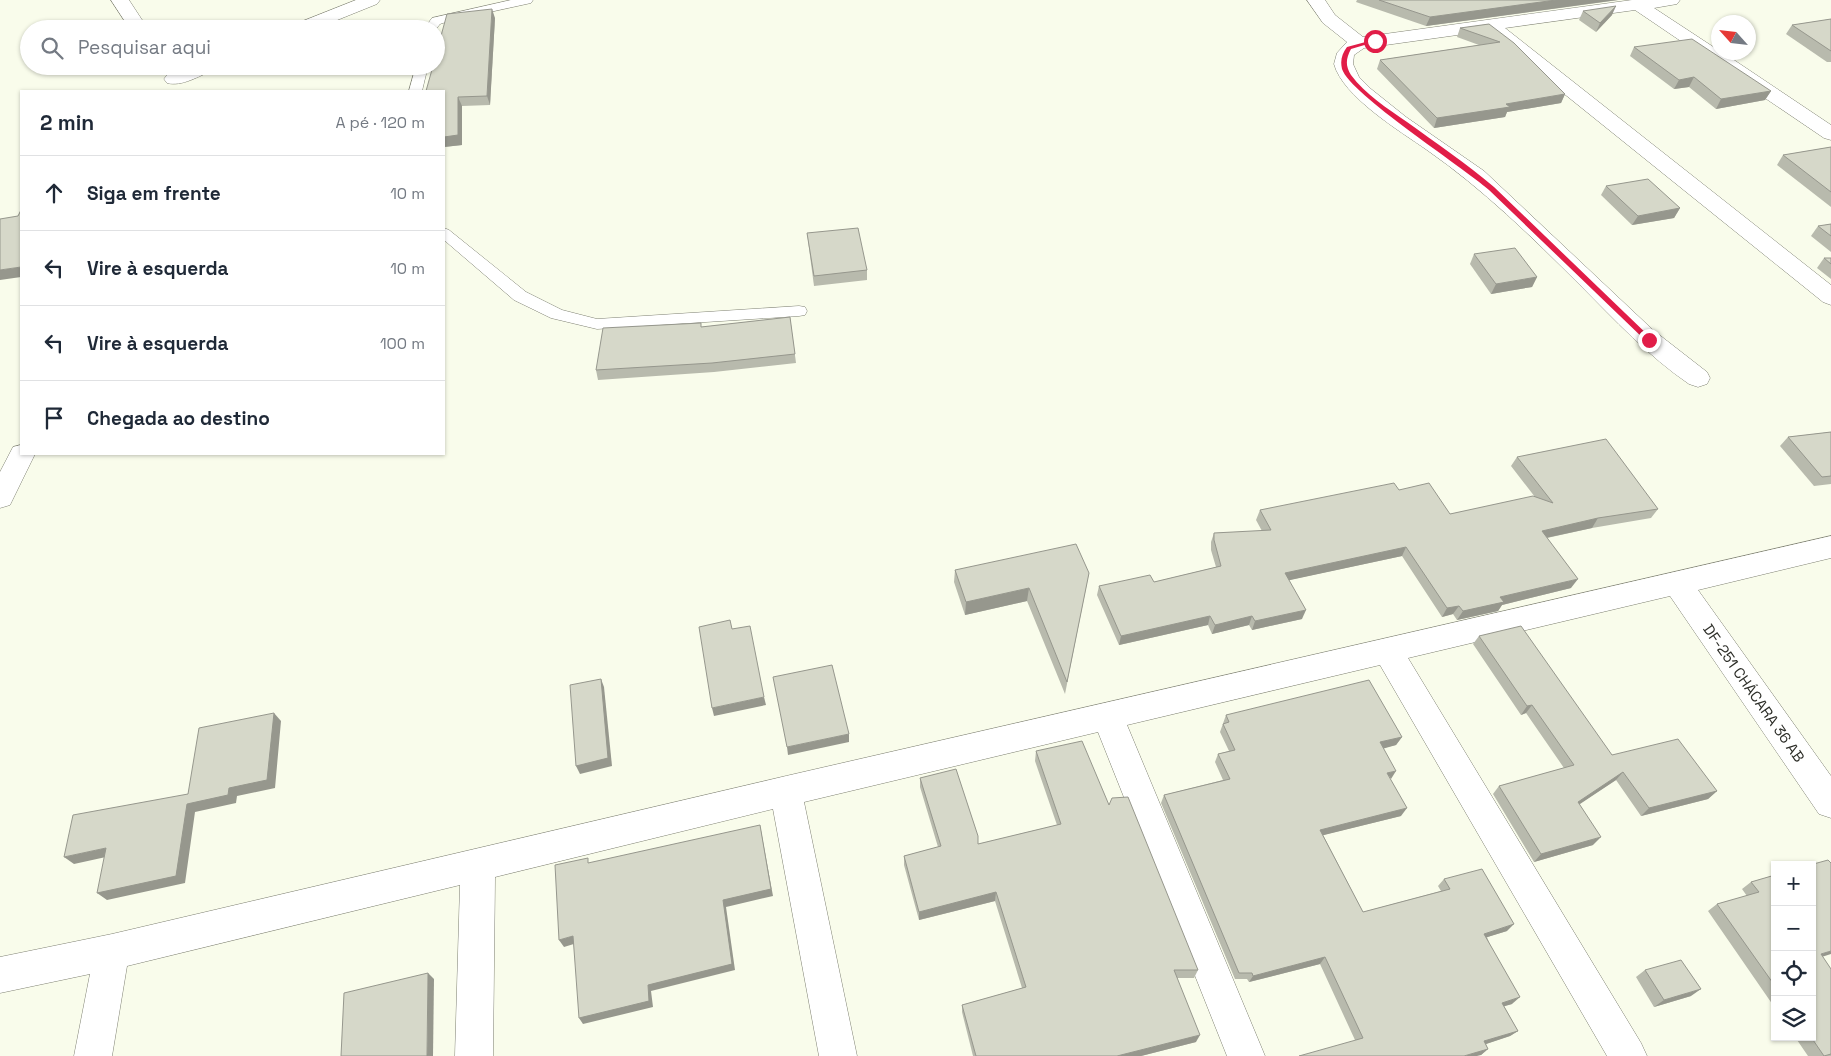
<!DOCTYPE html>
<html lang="pt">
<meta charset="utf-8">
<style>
:root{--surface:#fff;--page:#f2f2f3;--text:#1f2937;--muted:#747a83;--line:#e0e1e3}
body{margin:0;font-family:"Space Grotesk",sans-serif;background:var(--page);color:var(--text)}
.controls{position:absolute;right:15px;bottom:15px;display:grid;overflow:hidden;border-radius:0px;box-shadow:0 1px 4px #0004}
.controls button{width:45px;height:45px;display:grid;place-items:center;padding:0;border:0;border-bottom:1px solid var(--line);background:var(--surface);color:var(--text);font:25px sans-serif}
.compass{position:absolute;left:1711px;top:15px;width:45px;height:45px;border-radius:50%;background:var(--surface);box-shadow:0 1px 4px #0004;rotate:297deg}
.stop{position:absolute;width:15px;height:15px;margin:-11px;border:4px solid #e11d48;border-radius:50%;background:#fff}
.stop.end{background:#e11d48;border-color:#fff;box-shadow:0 1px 5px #0008}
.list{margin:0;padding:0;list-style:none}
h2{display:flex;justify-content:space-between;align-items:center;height:65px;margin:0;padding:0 20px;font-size:21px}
h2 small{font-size:16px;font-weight:400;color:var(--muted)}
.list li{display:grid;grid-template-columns:32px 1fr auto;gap:15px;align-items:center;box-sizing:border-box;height:75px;padding:0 20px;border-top:1px solid var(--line)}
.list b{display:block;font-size:19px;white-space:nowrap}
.list em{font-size:16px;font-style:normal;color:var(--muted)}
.icon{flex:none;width:28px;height:28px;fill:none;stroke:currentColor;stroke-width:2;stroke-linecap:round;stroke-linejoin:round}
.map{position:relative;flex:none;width:1831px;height:1056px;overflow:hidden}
.search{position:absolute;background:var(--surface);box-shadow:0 1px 4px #0004;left:20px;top:20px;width:425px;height:55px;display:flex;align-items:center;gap:12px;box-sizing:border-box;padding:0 18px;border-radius:28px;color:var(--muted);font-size:19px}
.panel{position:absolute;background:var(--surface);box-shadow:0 1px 4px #0004;left:20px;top:90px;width:425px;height:365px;border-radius:0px}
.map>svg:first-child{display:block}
</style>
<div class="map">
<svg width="1831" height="1056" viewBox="0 0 1831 1056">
<rect width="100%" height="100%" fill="#f9fceb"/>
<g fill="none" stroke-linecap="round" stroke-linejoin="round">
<g stroke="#7f8173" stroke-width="1">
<g id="lane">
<path d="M511 0H533L531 3 449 21 440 24 436 29H424L432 18Z"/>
<path d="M416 66H428L422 91H409Z"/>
<path d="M444 228 449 230 526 292 562 310 597 319 799 306 805 307 807 311 805 315 799 316 597 329 551 318 514 300 444 240Z"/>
</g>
</g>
<g stroke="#7f8173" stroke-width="1">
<g id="street">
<path d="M111 0H129L148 29H130Z"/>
<path d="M356 0H380L377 4 315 29H290L293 25Z"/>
<path d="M1307 0H1325L1335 15 1363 37 1632 0H1680L1677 4 1654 8 1718 50V52H1722L1831 125V140L1824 138 1635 10 1505 28 1831 285V305L1823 302 1486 31 1364 48 1354 55 1353 64 1359 77 1371 89 1406 117 1484 171 1653 330 1707 372 1710 378 1707 384 1698 387 1689 384C1648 356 1615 320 1580 285 1532 237 1483 189 1427 150 1400 131 1343 97 1334 64L1337 53 1347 42 1323 23Z"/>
<path d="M189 66H215L213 70C199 76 182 87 167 83L164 79 167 75Z"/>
<path d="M21 445V454H35L10 505 0 508V472L13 447Z"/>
<path d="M1831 536V558L1698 590 1831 776V818L1819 814 1670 596 1408 658 1641 1043 1647 1056H1607L1380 665 1127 725 1265 1056H1227L1098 732 804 802 857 1056H819L773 809 495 877 493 1056H455L460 885 127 966 112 1056H74L90 974 0 993V957L112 934 786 776Z"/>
</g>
</g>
<use href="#lane" fill="#fff" fill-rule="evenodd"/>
<use href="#street" fill="#fff" fill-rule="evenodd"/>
</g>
<g fill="#b8baad">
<path d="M1357 0H1618L1426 26 1356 2Z"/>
<path d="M1583 11 1612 15 1596 32 1579 20Z"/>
<path d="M495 18 490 105 462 106V145L444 147V91Z"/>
<path d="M1831 19V62H1827L1786 34 1792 25Z"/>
<path d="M1489 24 1565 94 1561 103 1507 112 1505 117 1434 128 1377 69 1380 60 1479 45 1457 37 1460 28Z"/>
<path d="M1634 47 1771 91 1765 100 1716 109 1689 87 1674 89 1630 56Z"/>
<path d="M1831 147V207L1777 165 1783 155Z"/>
<path d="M1606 186 1680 208 1674 218 1632 225 1601 195Z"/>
<path d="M1831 224V252L1811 236 1818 226Z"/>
<path d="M807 233 867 270V280L814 286Z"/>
<path d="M1474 254 1537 277 1532 287 1491 294 1470 264Z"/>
<path d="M1824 258H1831V279L1817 268Z"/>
<path d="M790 317 796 363 714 372 598 380 596 370 702 327Z"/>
<path d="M1831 432V484L1814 486 1780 446 1788 437Z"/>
<path d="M1517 457 1658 509 1651 518 1592 528 1547 538 1571 588 1502 605 1498 611 1457 620 1453 614 1442 617 1402 556 1289 580 1302 619 1252 630 1249 625 1212 634 1208 625 1119 645 1097 595 1099 586 1154 582 1216 567 1211 550V542L1214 533 1262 531 1256 520 1260 510 1399 490 1450 514 1535 497 1511 466Z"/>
<path d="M955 570 1089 573 1065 694 1027 601 965 615 954 582Z"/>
<path d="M1479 636 1612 755 1717 791 1708 799 1641 816 1616 780 1579 804 1593 845 1534 862 1493 794 1499 786 1564 768 1526 713 1521 715 1473 644Z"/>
<path d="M1226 715 1402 737 1396 745 1383 748 1390 779 1401 816 1323 835 1363 912 1441 891 1438 886 1444 879 1507 931 1487 937 1512 1004 1504 1006 1518 1031 1510 1036 1486 1044 1488 1049 1481 1055 1355 1040 1320 964 1249 982 1247 979H1235L1161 803 1164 795 1223 780 1215 762 1218 754 1229 751 1220 732Z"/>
<path d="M1036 751 1109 805 1198 970 1194 978H1177L1196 1042 1141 1056H973L962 1012V1005L1022 988 995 901 919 920 904 865V856L938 847 920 787V778L978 844 1057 825 1035 761Z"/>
<path d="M1775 875V1008L1708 911 1717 904 1747 896 1742 889 1751 882Z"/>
<path d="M1822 957 1831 969V1056H1808L1795 1037H1812Z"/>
<path d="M1645 970 1691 996 1654 1007 1636 977Z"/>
</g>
<g fill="#96978d">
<path d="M1556 0H1618L1426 26 1430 17Z"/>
<path d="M1616 6 1612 15 1596 32 1600 23Z"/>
<path d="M492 9 495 18 490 105 487 96Z"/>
<path d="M1694 77 1689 87 1674 89 1679 80Z"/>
<path d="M1771 91 1765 100 1716 109 1721 99Z"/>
<path d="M1565 94 1561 103 1507 112 1505 117 1434 128 1437 118 1506 104Z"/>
<path d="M458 97 462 106V145L444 147V137Z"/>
<path d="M1680 208 1674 218 1632 225 1638 216Z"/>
<path d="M21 267V277L0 280V270Z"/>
<path d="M1537 277 1532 287 1491 294 1496 284Z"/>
<path d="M1598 518 1592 528 1536 540 1542 531Z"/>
<path d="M1406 547 1402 556 1281 582 1285 573Z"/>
<path d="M1578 579 1571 588 1502 605 1498 611 1457 620 1463 611 1500 597Z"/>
<path d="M1029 588 1027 601 965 615 966 602Z"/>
<path d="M1459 606 1453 614 1442 617 1447 608Z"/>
<path d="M1306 610 1302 619 1252 630 1255 621Z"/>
<path d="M1210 616 1208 625 1119 645 1121 636Z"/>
<path d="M1252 616 1249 625 1212 634 1215 625Z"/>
<path d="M601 679 604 687 612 766 580 774 576 766Z"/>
<path d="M764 697 766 705 714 716 712 708Z"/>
<path d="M1532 705 1526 713 1521 715 1527 706Z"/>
<path d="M274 713 281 721 275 788 237 796 236 803 195 812 185 883 107 900 97 893 187 804 229 788Z"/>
<path d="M849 734V742L788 755 787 747Z"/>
<path d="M1402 737 1396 745 1375 751 1380 742Z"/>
<path d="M1396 771 1391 779 1387 773Z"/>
<path d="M1623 772 1616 780 1571 810 1578 802Z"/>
<path d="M1717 791 1708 799 1641 816 1649 808Z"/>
<path d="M1407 808 1401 816 1316 837 1320 830Z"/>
<path d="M760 825 773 896 726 907 735 970 651 991 653 1007 583 1024 579 1018 648 985 723 900Z"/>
<path d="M1601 837 1593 845 1534 862 1541 854Z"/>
<path d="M106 848 115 855 74 864 64 857Z"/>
<path d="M996 892 995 901 919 920V912Z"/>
<path d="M1514 924 1507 931 1478 940 1484 934Z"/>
<path d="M573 936 577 943 564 947 559 940Z"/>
<path d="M1831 951V954L1812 960 1821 954Z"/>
<path d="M1325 957 1320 964 1249 982 1253 976Z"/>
<path d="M428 973 434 979 433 1056H427Z"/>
<path d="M1701 989 1691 996 1654 1007 1664 1000Z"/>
<path d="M1520 997 1512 1004 1495 1009 1502 1003Z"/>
<path d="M1518 1031 1510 1036 1477 1047 1484 1041Z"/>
<path d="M1200 1035 1196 1042 1141 1056H1117Z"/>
<path d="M1488 1049 1481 1055 1477 1056H1464Z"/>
</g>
<g fill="#d6d8c9" stroke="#96978d">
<path d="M1379 0H1556L1430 17Z"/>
<path d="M1616 6 1600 23 1583 11Z"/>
<path d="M492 9 487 96 458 97V135L444 137V91H426L433 66H436V54L447 14Z"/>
<path d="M1831 19V51L1792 25Z"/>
<path d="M1489 24 1514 43 1565 94 1506 104 1510 107 1437 118 1380 60 1500 42 1460 28Z"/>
<path d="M1692 39 1771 91 1721 99 1694 77 1679 80 1634 47Z"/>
<path d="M1831 147V192L1783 155Z"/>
<path d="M1648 179 1680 208 1638 216 1606 186Z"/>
<path d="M21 210V267L0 270V219L18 216Z"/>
<path d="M1831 224V236L1818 226Z"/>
<path d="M858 228 867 270 814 276 807 233Z"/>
<path d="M1515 248 1537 277 1496 284 1474 254Z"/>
<path d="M1824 258H1831V264Z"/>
<path d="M790 317 795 354 712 363 596 370 603 328 701 323V327Z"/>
<path d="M1831 432V476L1822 477 1788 437Z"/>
<path d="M1606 439 1658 509 1598 518 1542 531 1578 579 1500 597 1504 602 1463 611 1459 606 1447 608 1406 547 1285 573 1306 610 1255 621 1252 616 1215 625 1210 616 1121 636 1099 586 1150 575 1154 582 1221 566 1214 540V533L1271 530 1260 510 1394 483 1399 490 1429 483 1450 514 1533 496 1553 503 1517 457Z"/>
<path d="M1076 544 1089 573 1067 682 1029 588 966 602 955 570Z"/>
<path d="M730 620 732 629 750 626 764 697 712 708 699 627Z"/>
<path d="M1521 626 1612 755 1678 739 1717 791 1649 808 1623 772 1578 802 1601 837 1541 854 1499 786 1574 765 1532 705 1527 706 1479 636Z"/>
<path d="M832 665 849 734 787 747 773 677Z"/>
<path d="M601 679 608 758 576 766 570 685Z"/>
<path d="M1369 680 1402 737 1380 742 1396 771 1387 773 1407 808 1320 830 1363 912 1450 889 1444 879 1482 869 1514 924 1484 934 1520 997 1502 1003 1518 1031 1484 1041 1488 1049 1464 1056H1299L1363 1038 1325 957 1253 976 1252 973H1239L1164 795 1230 779 1218 754 1235 750 1223 724 1229 722 1226 715Z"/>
<path d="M274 713 267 780 229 788 228 795 187 804 176 876 97 893 106 848 64 857 73 815 188 794 199 728Z"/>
<path d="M1082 741 1109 805 1112 798 1128 797 1198 970H1174L1200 1035 1117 1056H976L962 1005 1026 987 996 892 919 912 904 856 941 846 920 778 956 769 978 836V844L1061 824 1036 751Z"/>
<path d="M760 825 771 889 723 900 732 964 648 985 649 1001 579 1018 573 936 559 940 555 865 588 858V863Z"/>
<path d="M1828 860 1831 863V951L1821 954 1831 969V1054L1824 1056 1811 1037H1812V865H1810Z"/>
<path d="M1775 875V986L1717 904 1759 892 1751 882Z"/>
<path d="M1681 960 1701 989 1664 1000 1645 970Z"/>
<path d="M428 973 427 1056H341L344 993Z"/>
</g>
<path fill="#e11d48" d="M1373 40 1378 41 1351 49C1346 58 1345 66 1351 75 1365 94 1388 109 1407 122 1436 143 1466 163 1494 187L1651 338V341H1646L1489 190C1462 166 1351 95 1342 69 1340 60 1342 54 1347 47Z"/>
<g text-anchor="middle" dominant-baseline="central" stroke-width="5" stroke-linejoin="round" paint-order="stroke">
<g font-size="15" fill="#2d2e28" stroke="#fff">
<text transform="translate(1754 693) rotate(55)">DF-251 CHÁCARA 36 AB</text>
</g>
</g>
</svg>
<div class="controls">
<button>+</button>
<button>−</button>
<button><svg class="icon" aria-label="locate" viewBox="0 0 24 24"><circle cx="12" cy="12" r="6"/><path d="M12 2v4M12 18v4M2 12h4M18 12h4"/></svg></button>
<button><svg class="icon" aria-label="layers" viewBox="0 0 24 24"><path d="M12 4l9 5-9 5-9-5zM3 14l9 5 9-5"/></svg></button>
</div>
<svg class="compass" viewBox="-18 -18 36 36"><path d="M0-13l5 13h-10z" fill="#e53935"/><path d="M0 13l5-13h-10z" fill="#747a83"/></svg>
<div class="stop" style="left:1375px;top:41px"></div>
<div class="stop end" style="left:1649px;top:340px"></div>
<div class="search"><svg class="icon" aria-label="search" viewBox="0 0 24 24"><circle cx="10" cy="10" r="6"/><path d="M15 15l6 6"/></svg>Pesquisar aqui</div>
<section class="panel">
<h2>2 min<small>A pé · 120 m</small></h2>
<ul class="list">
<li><svg class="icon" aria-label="ahead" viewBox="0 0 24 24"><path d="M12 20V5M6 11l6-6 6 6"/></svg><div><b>Siga em frente</b></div><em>10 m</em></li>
<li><svg class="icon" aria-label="left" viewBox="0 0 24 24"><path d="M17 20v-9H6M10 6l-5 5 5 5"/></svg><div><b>Vire à esquerda</b></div><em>10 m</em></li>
<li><svg class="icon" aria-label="left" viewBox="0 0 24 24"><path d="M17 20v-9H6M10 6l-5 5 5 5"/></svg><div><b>Vire à esquerda</b></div><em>100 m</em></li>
<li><svg class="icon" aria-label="arrive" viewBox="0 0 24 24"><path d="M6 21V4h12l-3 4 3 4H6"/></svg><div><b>Chegada ao destino</b></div></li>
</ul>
</section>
</div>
